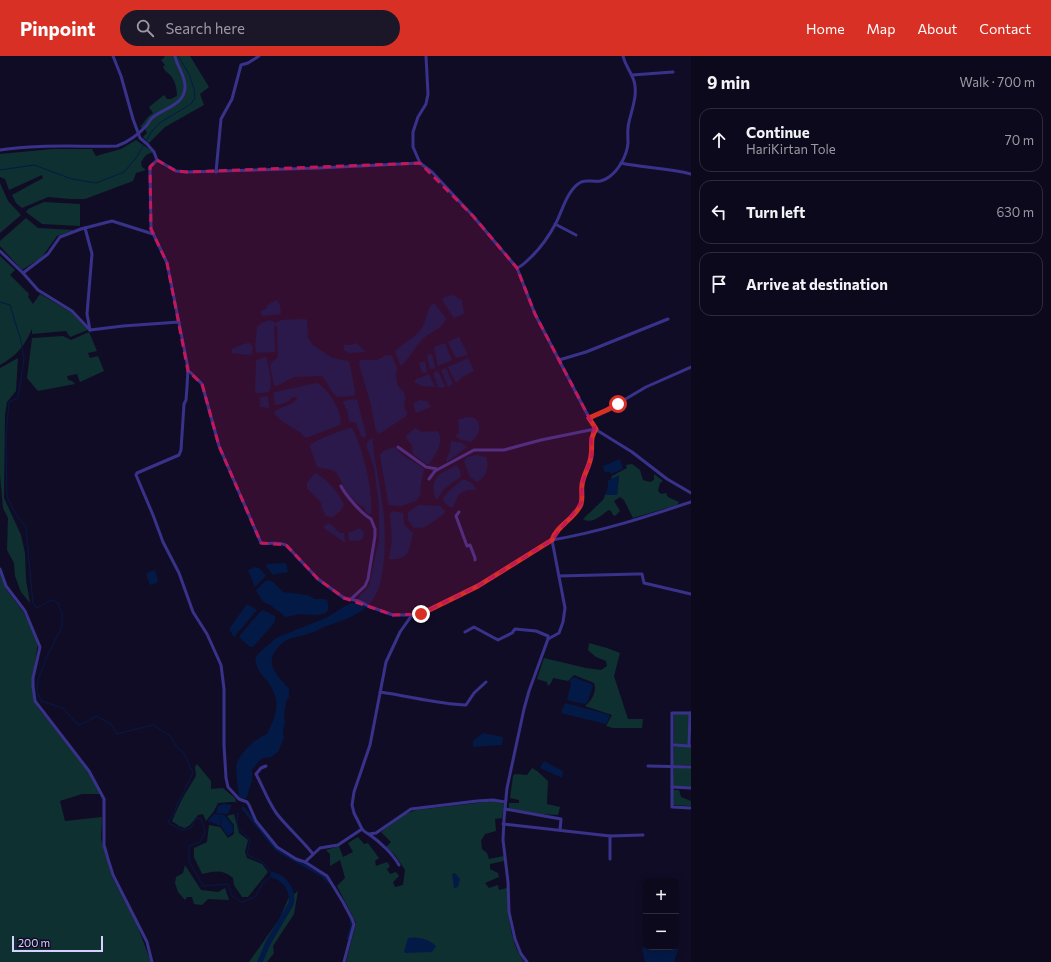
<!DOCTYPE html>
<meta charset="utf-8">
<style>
:root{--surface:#0d091c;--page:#1b1729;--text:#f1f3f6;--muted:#9a9aa3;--line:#2d2a3b;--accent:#d93025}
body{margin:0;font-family:Commissioner,sans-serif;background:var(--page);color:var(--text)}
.controls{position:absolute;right:12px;bottom:12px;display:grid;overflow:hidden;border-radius:8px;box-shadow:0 2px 10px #0003}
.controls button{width:36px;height:36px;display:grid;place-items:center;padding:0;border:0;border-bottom:1px solid var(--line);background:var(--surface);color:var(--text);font:20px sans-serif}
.scale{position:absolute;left:12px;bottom:10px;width:91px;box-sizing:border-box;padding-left:4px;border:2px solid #d7d1ff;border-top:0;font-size:11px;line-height:14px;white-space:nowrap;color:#d7d1ff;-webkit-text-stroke:3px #110c26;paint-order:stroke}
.stop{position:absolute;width:12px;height:12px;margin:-9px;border:3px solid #d93025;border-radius:50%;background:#fff}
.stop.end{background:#d93025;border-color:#fff;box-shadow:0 1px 4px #0008}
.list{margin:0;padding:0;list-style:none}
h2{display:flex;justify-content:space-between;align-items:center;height:52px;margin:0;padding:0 16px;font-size:17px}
h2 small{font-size:13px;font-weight:400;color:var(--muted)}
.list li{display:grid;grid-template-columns:26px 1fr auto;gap:12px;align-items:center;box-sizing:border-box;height:64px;margin:0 8px 8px;padding:0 8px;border:1px solid var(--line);border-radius:12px}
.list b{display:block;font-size:15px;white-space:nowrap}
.list p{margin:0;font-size:13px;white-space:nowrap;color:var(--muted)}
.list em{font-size:13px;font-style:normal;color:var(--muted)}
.icon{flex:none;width:22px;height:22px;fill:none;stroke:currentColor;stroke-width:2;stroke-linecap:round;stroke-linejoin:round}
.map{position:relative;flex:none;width:691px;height:906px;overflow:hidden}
header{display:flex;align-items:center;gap:24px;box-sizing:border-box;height:56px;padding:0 20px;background:var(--accent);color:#fff}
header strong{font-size:19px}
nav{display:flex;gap:22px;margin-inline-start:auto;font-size:14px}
.search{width:280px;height:36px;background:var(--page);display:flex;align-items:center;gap:10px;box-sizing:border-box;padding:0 14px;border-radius:22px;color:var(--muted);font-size:15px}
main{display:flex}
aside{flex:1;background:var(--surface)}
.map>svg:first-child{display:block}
</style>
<header>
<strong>Pinpoint</strong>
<div class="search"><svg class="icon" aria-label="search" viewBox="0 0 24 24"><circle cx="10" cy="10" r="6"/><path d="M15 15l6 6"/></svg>Search here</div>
<nav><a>Home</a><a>Map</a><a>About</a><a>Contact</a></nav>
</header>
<main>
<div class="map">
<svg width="691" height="906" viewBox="0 0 691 906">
<rect width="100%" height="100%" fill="#110c26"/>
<g fill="#0e3030">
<path d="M164 0H190L209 31 200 38 204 49 165 71 149 87 143 81 147 77 145 73 140 71 148 61 153 57 149 51 164 39 167 43H171L177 40C177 33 175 23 169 18 166 15 165 15 163 11L165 9 161 4 165 1Z"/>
<path d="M136 84 153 96 146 99 141 106 142 111 146 114 136 117 133 125 85 143H70L48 141 22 152 16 147 12 139 43 122 42 119 9 134 5 123 0 121V98L52 93H92L96 100 121 93Z"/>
<path d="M0 127 8 145 21 159 0 177Z"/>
<path d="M44 146 80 148V170L42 168 26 156 28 153Z"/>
<path d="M26 162 38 172 74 174 57 180 42 201 22 214 0 190V185Z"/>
<path d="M0 200 15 214 10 219 29 238 28 241 33 248 40 238 71 256 88 274 70 281 66 275 32 278V273C24 291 16 300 0 309Z"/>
<path d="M89 276 97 295 88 297 90 302 98 300 104 315 80 326 77 318 67 320 68 324 72 325 75 328 38 335 27 322 32 282 63 280 71 284Z"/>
<path d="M18 302 16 335 7 346 5 359 4 442 21 479 25 497 26 524 30 547 21 536 15 520 14 507 7 494 8 462 3 452 0 419V312Z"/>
<path d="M632 408 640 414 643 424 650 426 654 424V418L663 425 660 427 658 435 661 438 666 437 668 441 679 446 677 449 633 462 624 444 620 441 614 445 620 455 615 460 613 459 611 455 609 454C601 459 592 469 583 463L603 444 606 437 607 439H617L619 420 611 423 612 420 627 412 626 409Z"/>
<path d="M0 517 6 533 24 557 38 587 32 625 34 643 38 652 88 715 100 738H82L60 745 65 765 102 761 101 783 112 821 137 869 151 906H0Z"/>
<path d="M589 587 607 592 620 597 614 620 628 663H643L642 672H613L606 670 612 659 585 650C592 644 597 636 594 627L574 619 568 625 553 622 551 627 548 630 547 626 537 623 544 602 586 612 601 614 607 610 606 605 596 601 588 594Z"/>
<path d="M674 658H689L688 688H674Z"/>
<path d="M674 691H691V709H673Z"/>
<path d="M197 708 211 725V733L223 732 235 742 236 746H230L218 747 214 755 206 765 203 758 198 759 190 769 185 772 179 770 172 765 182 743 196 720 195 711Z"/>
<path d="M532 712 537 715 548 725 547 748 560 751 558 759 541 758 509 753V747H519V744L510 742 513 720 515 718 527 719Z"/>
<path d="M674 712H691V731L673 730Z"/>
<path d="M673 734H679L681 741 691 745V750L673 749Z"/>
<path d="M494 745 504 748 502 762 495 763 496 775 485 778 481 785 482 793 487 797 489 803 504 800V805L490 808V813L498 817 499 821 485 827 489 832 498 829 499 834 507 832C508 857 509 885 524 906H346L356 867 337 830 345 822 340 804 330 810V798L326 794 339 790 343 801 353 796 348 787 358 781 364 788 368 787 379 802 375 805 376 810 387 806 390 810 387 813 390 818 396 816 399 820 393 826 395 831 403 829 405 814 395 799 386 791 391 786 381 776 403 759 416 754Z"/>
<path d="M234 758 239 777 248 784 245 796 247 802 262 808 268 816 248 841H242L234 829 233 822C222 813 216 815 202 818L194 801V792L207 786 209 769 220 771 228 782 234 778V769L227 760Z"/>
<path d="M185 809 201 834 218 836 225 832 229 844 208 843 202 849 194 848 192 841H187L185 844 178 836 175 827 176 821 183 817Z"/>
<path d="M298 835 294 858 273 890 274 897 267 906H249L280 862 288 843Z"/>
</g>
<g fill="#041a46">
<path d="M452 239 462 244 464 258 454 262 442 244 445 241Z"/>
<path d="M277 244 280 250 281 258 263 260 261 258V255L267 252V249Z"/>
<path d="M434 247 446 262C444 272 432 275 425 281 416 289 410 301 402 309H400L395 295C402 288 417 280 422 272 427 264 426 252 434 247Z"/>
<path d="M305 263 307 265 308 282 313 289 332 302 348 305 350 309 355 335V338L353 340C349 340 343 341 339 341 330 339 329 324 321 320L294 321 277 330 274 329 270 310 271 307 278 301 277 270 275 269 274 271 275 296 257 297 255 291 257 271 262 267 270 264 275 267 282 264Z"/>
<path d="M459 281 467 297V299L456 302 448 286Z"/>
<path d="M250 287 251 288 253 292 252 298 249 299 231 297 232 293 243 288Z"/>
<path d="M356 287 366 296 350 297 344 294V289H352Z"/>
<path d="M445 287 452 304 438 310 434 291Z"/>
<path d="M432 298 435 312 430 313 427 299Z"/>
<path d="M386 299 392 300 397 312 396 319 398 330 404 337 406 342C403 348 403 351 407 356L406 360 379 378 376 375 370 345 359 308 360 304H377Z"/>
<path d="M266 301C268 307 274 332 269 335 266 337 259 337 256 337L255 335 256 306 257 304Z"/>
<path d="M468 302 474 315 462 321 456 327 448 311Z"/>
<path d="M425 305 427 316 422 317 419 307Z"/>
<path d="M446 312 453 328 448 331 441 314Z"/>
<path d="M438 315 445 330V331L439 332 438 331 433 317Z"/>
<path d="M429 318 435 331 422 330 414 326 416 323Z"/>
<path d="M316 327C327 330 345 359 340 369L306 382C302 380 302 377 298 375 290 370 279 365 274 356 280 350 291 351 297 343L296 341H293C287 347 283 348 275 349L273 337 276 336Z"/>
<path d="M265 340 268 341 269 352 262 351 260 350V342Z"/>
<path d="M354 343 357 344 358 347 366 378V380L364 382 361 380 356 367 349 365 348 357 343 346 344 345Z"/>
<path d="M419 344 427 345 431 351 416 357 413 348Z"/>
<path d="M467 361 475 362C483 371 479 379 471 386L459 383 455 379 460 377 458 376 459 373 458 364Z"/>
<path d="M349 372H352C362 389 374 438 371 458H369L365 455V452L358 448 348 438 336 416 332 414 317 411 310 391V389C321 382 335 377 349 372Z"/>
<path d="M415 372 422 376 437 375C446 383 435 400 429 408H426L413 398 412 389 406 382 407 379Z"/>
<path d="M370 383H372C374 390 373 396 375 404 382 442 388 472 383 512 381 523 380 533 373 543 363 559 341 565 324 571 319 573 315 576 310 577 303 580 293 581 287 584 279 589 270 598 272 609 274 618 284 626 289 633V641L286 645 284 662 285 666 283 675 284 682 278 696 271 701 263 702 258 706 252 714V725L246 743 239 741V739C238 732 235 713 237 707 242 695 255 683 267 678 276 660 282 645 268 626 261 617 257 615 255 602L259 597 276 582 328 561 345 550 352 547 359 548 362 545 359 542 360 539 367 533 370 527 376 496 379 486V450L374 411 367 392V387Z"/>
<path d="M451 385 462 387 467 391 447 406 446 404 450 395Z"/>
<path d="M393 391 396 392C403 402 415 405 424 413L421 428 420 440 416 445 401 450 389 449 388 446 380 399 384 395Z"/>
<path d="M477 399 486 401C490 411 486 421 477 426L470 421 464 405 468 401Z"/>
<path d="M620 403 623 413 611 418 609 415 605 417 603 410Z"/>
<path d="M456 409 460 414 461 420 443 434 437 444C432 438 432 425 439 419 443 415 451 413 456 409Z"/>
<path d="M315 417C325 421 339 437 344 448L341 454 333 461 326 460 322 452 321 446 307 432V427Z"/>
<path d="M619 419 617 439H607L606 437 608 431V425Z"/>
<path d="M462 424H465L473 428 476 434H467L459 438 453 451H450L444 446 443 443 447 437Z"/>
<path d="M419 449 440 450 445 455 444 458C433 464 427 475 413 471L408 464V456Z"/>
<path d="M393 455 403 457 404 469 413 477C409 493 410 505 389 503L392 484 390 458Z"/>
<path d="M329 467 340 477H344L345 487 324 472V470Z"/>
<path d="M360 472 364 477 363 482 361 484 349 485 348 477Z"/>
<path d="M286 507 288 516 275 518 274 520 266 510 268 508Z"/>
<path d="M255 511 259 512 266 520 255 531 248 514Z"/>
<path d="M155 514 158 525 156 527 150 529 146 517Z"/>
<path d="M269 524 273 526 283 536 307 539 315 543H323L327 544C329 550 329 553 326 557L318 559 299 558 286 561 270 549 263 546 256 534 266 525Z"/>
<path d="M247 548 257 554 234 581 229 573Z"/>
<path d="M263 554 275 560V562L274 567 253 591H250L240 582V579L260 556Z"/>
<path d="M574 621 593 629 588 645 585 648 570 645 567 643 571 628 570 624Z"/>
<path d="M565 647 607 658 610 660 606 668 561 657Z"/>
<path d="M483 677 503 681 502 689 473 691V685Z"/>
<path d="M544 705 563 715 562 722 540 712Z"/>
<path d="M224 748 232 749 228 758 216 757 218 750Z"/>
<path d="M215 758 224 759 233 770V776L228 780 222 772 221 763 218 758 220 762 221 770 208 765 211 761Z"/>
<path d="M455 817 460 823 458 831 454 832 452 818Z"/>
<path d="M408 882C416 880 430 883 436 890L432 896 406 897 404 896Z"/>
<path d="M646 890V891L676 892 678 893 674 906H645L642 892Z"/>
</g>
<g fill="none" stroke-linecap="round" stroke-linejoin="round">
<g stroke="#041a46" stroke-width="1">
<path d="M0 114 34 109 72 123 96 127 124 116 136 102 152 75 161 66 191 48 195 42 194 33 189 18 178 0"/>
<path d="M0 246 10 249 21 285 24 303 18 342 9 346 6 382 7 441 17 460 26 471 33 548 37 552 51 544 58 547 62 557V571L48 598 38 624 37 635 41 645 63 652 78 669 84 667 96 660 111 668 117 678 153 669 170 680 177 691 184 697 193 717 177 749 174 758 168 765 170 768 182 774 191 772 194 765 197 762 201 763 205 776 200 786 189 790V805L203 830 228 828 232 840 242 846 255 841 263 827 273 819C270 815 266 809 262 806 257 802 253 803 247 798L250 785C243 773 234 776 238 757"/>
</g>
<g stroke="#041a46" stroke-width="3">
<path d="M243 752 277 794 323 820 329 826"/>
<path d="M348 882 352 870 351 864"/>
</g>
<path stroke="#041a46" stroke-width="5.5" d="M260 906 268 887 291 848C294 835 285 822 273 819"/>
<g stroke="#38328a" stroke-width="3">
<path d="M113 0 121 20 133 63 140 82 147 88 154 96 157 104 150 111V117L151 173 167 207 188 312 187 331 186 344 184 348 181 394 179 399 137 417 136 419 153 459 163 486 179 517 193 556 207 578 221 609 224 633V689L226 722 228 731 239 743 247 746 249 749 256 765 277 791 296 803 305 806 327 820 343 846 352 863 354 868 344 906"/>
<path d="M426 0 428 38 426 48 418 61 413 76V91L420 107 432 116 473 160 517 212 535 258 595 373 632 396 667 423 691 437"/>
<path d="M632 19 673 16"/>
<path d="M0 94C39 88 78 91 117 90 128 86 139 78 147 69 149 66 150 64 152 62 164 52 184 49 185 32 186 20 177 11 175 0"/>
<path d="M157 104 176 115 187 116 319 112 420 107"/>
<path d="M621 107C644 112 668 112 691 118"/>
<path d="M216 116 221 63 232 43 241 9 248 7 259 0"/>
<path d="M555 168 576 179"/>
<path d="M85 172 92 198 87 258 90 274"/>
<path d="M0 195 23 217"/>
<path d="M517 212C522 210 525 207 529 203 540 193 549 180 556 167 561 157 564 146 570 137 585 114 593 133 609 121 619 114 627 99 628 87 628 80 627 73 629 66 632 53 638 38 634 25 631 16 625 9 623 0"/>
<path d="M90 274 72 255 38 234 23 217 48 198 60 181 81 173 112 165 153 178"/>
<path d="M90 274 123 270 179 266"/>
<path d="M559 304 586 296 668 263"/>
<path d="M188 315 191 317 202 328 219 390 261 487C270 489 277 485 286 489L318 523 344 542 359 545 368 550 393 559H410L421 558 478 530 552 484C557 469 576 463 581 448 583 442 581 435 582 429 583 419 590 410 591 400 593 389 589 383 595 373"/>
<path d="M589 362 607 354 646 331 691 311"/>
<path d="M398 391 426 411 437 413"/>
<path d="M429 423 435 415 474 394H504L541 384 595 373"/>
<path d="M341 430C346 440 362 458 371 463L375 473V480L368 523 365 530 351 543"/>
<path d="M459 456 456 460 467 490 470 489 475 502V504"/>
<path d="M0 513 6 530 25 555 40 591 33 622V630L35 645 89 715 104 743V789L108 803 113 819 147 886 152 906"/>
<path d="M559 520 637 518H642L644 527 691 538"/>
<path d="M465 576 474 571 498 584 512 577 515 573 536 575 548 580V583"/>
<path d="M380 636C409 640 437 648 466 649L474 637 486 626"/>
<path d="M691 657H672V751L691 752"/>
<path d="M673 689 691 690"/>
<path d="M689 690 690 657"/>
<path d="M266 710 261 712 256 718C263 731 268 746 277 758 288 772 302 784 313 798"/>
<path d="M648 710 691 711"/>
<path d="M672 731 691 732"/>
<path d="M505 753 561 763 560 774"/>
<path d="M503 768 610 780V803"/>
<path d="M362 773C364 776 367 777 370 779 380 786 393 798 399 809"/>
<path d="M369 778 376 777 411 753 477 745 493 744 505 746"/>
<path d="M610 780 643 779"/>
<path d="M305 806 320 792 338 789 362 773 354 757 352 749 354 736 370 689 386 606 400 576 412 559"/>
<path d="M527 906 521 898 515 883 509 856 508 826 503 784 504 763 507 732 524 653 529 635 548 583 559 577 563 566 565 552 552 484C599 476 646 461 691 446"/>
</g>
</g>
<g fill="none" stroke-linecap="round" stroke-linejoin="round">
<path stroke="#d93025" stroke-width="5" d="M421 558 478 530 552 484C557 469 575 463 581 448 583 442 581 435 582 429 583 419 590 410 591 400 593 389 589 383 596 373L589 362 607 354 618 348"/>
</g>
<path fill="#c2185b" fill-opacity="0.2" stroke="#c2185b" stroke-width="3" stroke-dasharray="8 5" stroke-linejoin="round" d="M157 104 176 115 187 116 420 107 473 160 517 212 535 258 595 373 591 379 592 399 582 428V446L552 484 478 530 421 558 393 559 344 542 318 523 286 489 261 487 219 390 202 328 188 315 167 207 151 173 150 111Z"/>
</svg>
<div class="controls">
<button>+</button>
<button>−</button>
</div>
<div class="scale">200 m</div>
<div class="stop" style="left:618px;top:348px"></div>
<div class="stop end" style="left:421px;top:558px"></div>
</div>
<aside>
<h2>9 min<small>Walk · 700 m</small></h2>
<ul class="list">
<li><svg class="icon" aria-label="ahead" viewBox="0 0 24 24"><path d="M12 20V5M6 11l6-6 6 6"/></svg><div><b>Continue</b><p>HariKirtan Tole</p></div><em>70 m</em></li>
<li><svg class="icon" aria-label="left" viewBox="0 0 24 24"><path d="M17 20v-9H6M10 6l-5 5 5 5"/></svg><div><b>Turn left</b></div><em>630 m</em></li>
<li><svg class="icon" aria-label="arrive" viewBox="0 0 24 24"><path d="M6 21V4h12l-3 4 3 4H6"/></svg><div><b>Arrive at destination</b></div></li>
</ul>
</aside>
</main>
